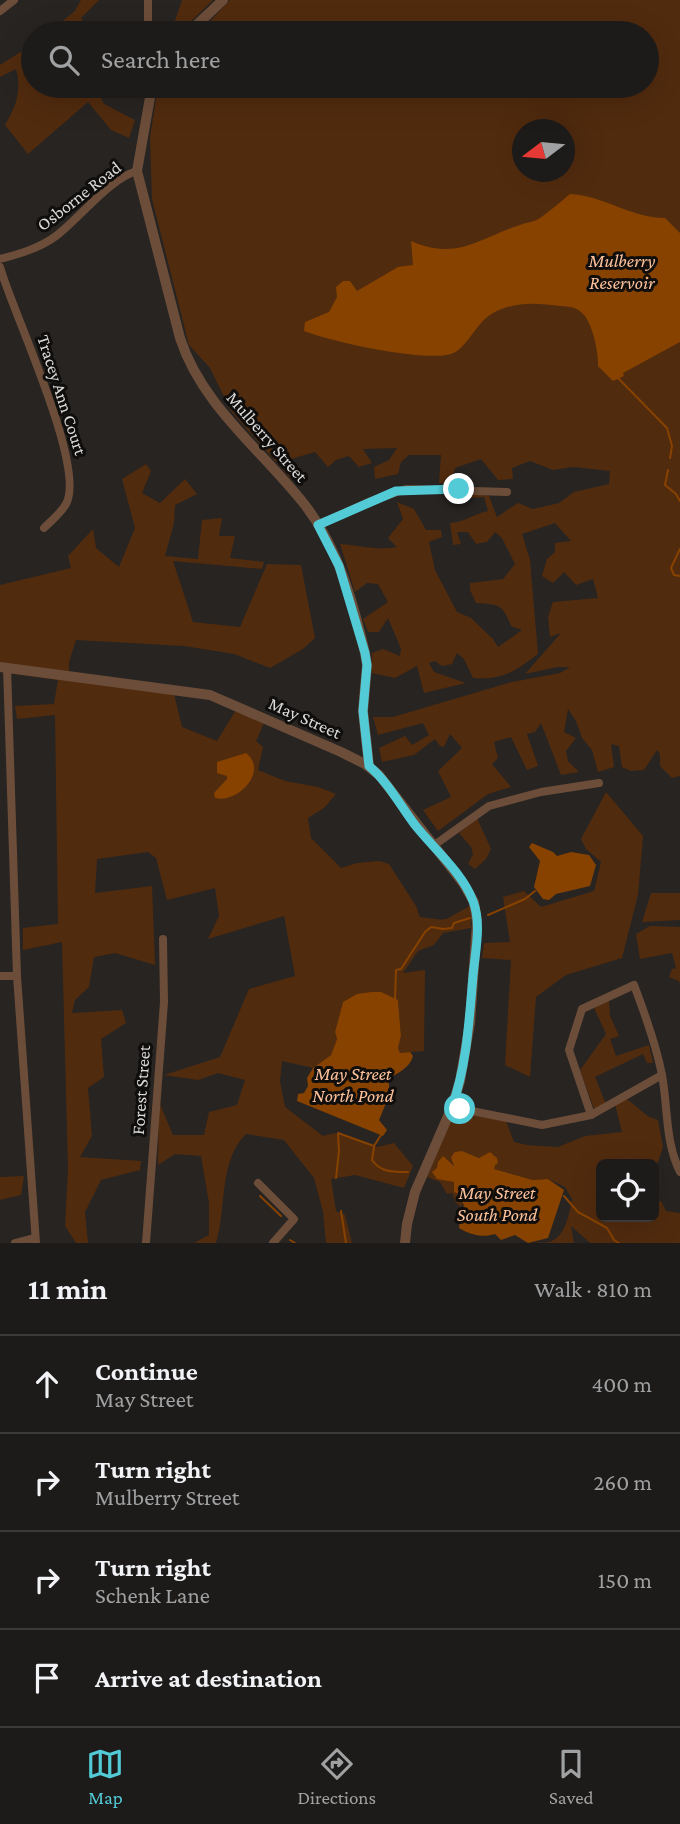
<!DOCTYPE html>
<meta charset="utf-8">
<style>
:root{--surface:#1d1b1a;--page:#2a2827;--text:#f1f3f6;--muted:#a0a1a2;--line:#3b3939;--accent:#52cbd7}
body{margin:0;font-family:"Crimson Pro",serif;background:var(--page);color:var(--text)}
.controls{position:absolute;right:21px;bottom:21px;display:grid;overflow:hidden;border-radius:10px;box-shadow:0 7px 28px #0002}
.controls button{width:63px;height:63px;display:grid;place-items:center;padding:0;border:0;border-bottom:2px solid var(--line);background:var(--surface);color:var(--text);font:35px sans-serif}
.compass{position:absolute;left:512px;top:119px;width:63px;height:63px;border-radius:50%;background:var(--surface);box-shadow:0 7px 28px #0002;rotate:254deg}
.stop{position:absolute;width:21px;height:21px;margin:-16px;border:5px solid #52cbd7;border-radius:50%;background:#fff}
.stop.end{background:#52cbd7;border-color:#fff;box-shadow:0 2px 7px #0008}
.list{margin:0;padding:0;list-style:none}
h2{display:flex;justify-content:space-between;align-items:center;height:91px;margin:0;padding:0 28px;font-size:30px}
h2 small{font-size:23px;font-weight:400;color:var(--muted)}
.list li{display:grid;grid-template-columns:46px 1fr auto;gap:21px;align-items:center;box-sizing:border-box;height:98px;padding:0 28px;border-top:2px solid var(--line)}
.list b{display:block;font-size:26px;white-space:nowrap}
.list p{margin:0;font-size:23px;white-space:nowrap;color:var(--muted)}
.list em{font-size:23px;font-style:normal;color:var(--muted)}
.icon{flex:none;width:38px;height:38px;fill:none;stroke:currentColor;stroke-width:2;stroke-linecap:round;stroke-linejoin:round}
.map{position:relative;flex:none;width:680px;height:1243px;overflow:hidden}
.search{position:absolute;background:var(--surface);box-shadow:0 7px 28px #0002;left:21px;right:21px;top:21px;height:77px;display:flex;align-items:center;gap:18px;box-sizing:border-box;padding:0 24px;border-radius:38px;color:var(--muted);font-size:26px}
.sheet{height:483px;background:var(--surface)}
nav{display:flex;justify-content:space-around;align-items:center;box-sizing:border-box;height:98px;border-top:2px solid var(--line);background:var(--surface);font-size:19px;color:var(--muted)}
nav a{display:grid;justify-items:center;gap:4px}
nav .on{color:var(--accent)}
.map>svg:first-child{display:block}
</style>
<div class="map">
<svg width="680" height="1243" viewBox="0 0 680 1243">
<rect width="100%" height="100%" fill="#272422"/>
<g fill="#512b0e" fill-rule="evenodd">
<path d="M81 0H99L81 18 89 33H48L75 11Z"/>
<path d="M182 0H213L179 33H171Z"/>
<path d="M230 0H680V776L672 778 660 766V754L657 750 644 770 631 771 622 767 619 746 611 744 614 767 598 772 592 750 582 738 576 721 568 709 564 732 576 738 566 751 568 761 579 772 561 775 541 723 535 732 527 734 538 766 527 770 511 737 494 742 498 758 492 764 511 787 488 794 438 831 423 810 451 797 438 771 462 748 450 734 444 747 440 746 435 739 414 755 382 762 379 748 405 736 412 745 429 735 423 723 378 735 373 717H393L512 682 560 673 570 667H557L525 674 561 633 550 637 548 617 553 602 598 598 593 579 576 585 564 572 553 583 542 576 547 559 555 552V543L571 541 555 523 522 534 530 560 538 654C514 672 503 680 473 678L464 659 457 653 452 664 442 666 435 661 429 663 434 672 466 683 424 693 417 666 395 678 372 673V653L383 649 400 656 401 649 388 618 379 632H368L363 619 388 602 378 584 367 583 355 592 340 544C359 545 378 551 397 547L388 538 403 519 397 502 414 509 426 530H441L442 537 429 542 435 570 457 612 471 618 493 639 498 647 522 630 511 626C502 603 499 605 476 603L470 590V583L503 579 515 564 502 538 495 532 487 542 476 544 468 532H457L461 544 453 545 450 523C465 522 474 514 488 511L484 497 448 500 445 489 489 496 497 517 518 503 533 509 559 503 574 492 609 484 610 471 573 467 553 470 530 461 512 468 513 479 498 480 481 459 455 468 451 483H439L441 455H409L401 462 398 474 375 479 374 467 389 460 397 448 363 449 372 463 359 467 349 456 336 460 328 467 315 452 291 459 292 480 231 411 210 368 189 345 152 199 150 137 158 86H647V33H199ZM522 130H564V172H522Z"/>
<path d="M33 44V86H95L104 104 135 120 129 138 111 130 88 102 28 154 5 125C16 106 22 92 16 69L0 77V65Z"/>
<path d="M146 464 151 471 142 493 160 503 185 479 197 494 175 505 174 523 165 556 198 559 202 520 222 518 219 536H235L230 558 264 562 262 569 173 561 193 622 240 627 267 564 301 565 315 638 303 649 270 668 234 654 184 646 76 640 69 662V679L174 694 182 727 217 741 236 710 264 723 256 741 263 747 258 770 285 781 318 787 336 794 324 808 308 818 311 838 341 868 357 863 380 861 389 864 416 906 420 917C454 922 442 920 470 906L471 928 443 933 434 945 418 951 403 973 425 970 424 1051 400 1053 398 1048 401 1036 398 1000 343 1002 335 1032 337 1039 331 1055 313 1068 282 1061 280 1081 285 1107 323 1136 335 1133 377 1147 394 1143 413 1166 404 1188 355 1175 331 1179 336 1211 345 1215 352 1243H326L323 1212 314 1178 284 1140 246 1134C218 1162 227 1208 216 1243H194L209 1235V1203L201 1156 175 1154 158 1165 159 1102 173 1135H204L209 1112 237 1105 245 1080 218 1073 198 1080 164 1075 220 1057 249 989 295 976 284 916 208 939 219 916 215 888 167 900 156 858 148 852 97 859 95 893 152 886 155 965 115 953 94 957 89 987 75 1000 72 1013 122 1010 126 1023 101 1039 104 1077 88 1088 92 1136 80 1157 141 1161 140 1170 101 1180 85 1212 88 1243H76L65 1226 68 1169 62 942 23 950V928L58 924 55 715 17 719 15 706 54 704 58 680 0 672V585L71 568 68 556 93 529 96 548 119 567 135 528 122 479Z"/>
<path d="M606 792 643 836 638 895 622 958 566 975 536 997 530 1077 505 1065 511 960 482 958 484 943 510 942 503 897 524 891 541 907 594 891 601 862 586 849 581 839Z"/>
<path d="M477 818 491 849 486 859 475 869 468 864 473 854 471 847 459 833Z"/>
<path d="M651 893H680V920L642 922Z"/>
<path d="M650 926 680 927V985L679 981 669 977 672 969 676 968 672 953 640 959 636 934Z"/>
<path d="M609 1000 610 1016 619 1036 610 1039 616 1056 649 1045 653 1063H647L643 1054 595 1077 606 1104 594 1109 580 1070 606 1034 594 1008Z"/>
<path d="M627 1099 649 1117 658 1120 663 1147 654 1174V1164H601V1217H654V1203L661 1201 666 1211 680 1213V1243H590L571 1226 574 1243H533C537 1242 544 1243 549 1242 565 1238 570 1213 572 1199L565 1187 548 1179 533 1180 494 1169V1164L498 1162 493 1154 479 1158 462 1151 460 1157 449 1169 458 1175 463 1202 461 1207 456 1203 452 1193 447 1194 440 1182 427 1177 453 1113 467 1108 506 1121 514 1142 527 1145 558 1147 585 1136 622 1132 615 1104Z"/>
<path d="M24 1176 21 1195 0 1200V1177Z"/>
</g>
<g fill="#874200">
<path d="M570 194C605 196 631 218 665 218L680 233V342L623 373 624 376 613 381 598 366C599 353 592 320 581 312 574 306 568 307 561 306 536 303 516 301 493 313 476 322 467 349 451 354 424 362 332 342 304 331L305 322 329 312 337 297 336 287 343 281H350L357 291 398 267 413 265 411 241C457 261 477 239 520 225 527 222 533 223 540 218 550 211 560 202 570 194Z"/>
<path d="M246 753C269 771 238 804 215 798L214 793 227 779V776L217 773V762Z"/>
<path d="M532 843 553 852 557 856 571 852 589 855 596 865 590 886 556 894 549 900 543 899 534 887 540 861 529 847Z"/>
<path d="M372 992H381L398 1000 401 1036 398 1048 400 1053 410 1052 413 1056C410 1067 399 1073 389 1078V1096L379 1120 387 1130 383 1136 297 1101 298 1094 304 1093 308 1086 307 1078 313 1068 331 1055 337 1039 335 1032 343 1002 357 994Z"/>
<path d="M462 1151 479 1158 490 1152 497 1158 498 1163 495 1165 494 1169 533 1180 548 1179 564 1190 548 1238 528 1243 515 1235 501 1240 495 1234C483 1238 470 1235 459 1228L460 1210 464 1206 459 1194 454 1192V1182L437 1179 432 1172 437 1168 438 1162 443 1156 454 1166 451 1157 455 1152Z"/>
</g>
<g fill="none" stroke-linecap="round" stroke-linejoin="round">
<g stroke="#874200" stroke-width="2">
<path d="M618 378 667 428 672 446 670 458"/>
<path d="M668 470 665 485 676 494 680 501"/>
<path d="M680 549 671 568 674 575 680 576"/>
<path d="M488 915 525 899 535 891"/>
<path d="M395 1000 396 970 401 969 425 932 431 927 443 929 452 928 454 923 470 918"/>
<path d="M374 1147 372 1160C381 1173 394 1172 408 1172"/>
<path d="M336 1178 339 1151 338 1133 374 1146 381 1135"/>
<path d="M260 1196 281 1216"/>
<path d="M564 1196 578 1212 607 1228 614 1240 619 1243"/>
<path d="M341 1211 346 1243"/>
<path d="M290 1240 295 1243"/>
</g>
<g stroke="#6c4d39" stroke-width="8">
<path d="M148 0V21L152 33"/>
<path d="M0 11 14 0"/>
<path d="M0 259C19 254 40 248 56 236 80 218 109 179 137 171"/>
<path d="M0 267C12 311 87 467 66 504 61 513 51 521 44 528"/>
<path d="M318 525 371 501 406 489 507 492"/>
<path d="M7 667 17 976 36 1243"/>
<path d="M433 846 489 806 541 792 599 783"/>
<path d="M0 976H17"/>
<path d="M452 1107 542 1125 591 1115 662 1075"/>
<path d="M591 1115 569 1050 582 1009 634 985C645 1014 656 1044 662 1075 668 1107 665 1142 680 1172"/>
<path d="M258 1183 294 1219 273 1243"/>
<path d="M15 1243 34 1238"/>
<path d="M146 1243 164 1002 163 939"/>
</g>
<g stroke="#6c4d39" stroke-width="10">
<path d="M188 33 223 0"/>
<path d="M152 86 137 171 180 338C202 406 262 450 305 505 338 548 353 601 365 653L367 665 363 711 369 766"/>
<path d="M0 667 210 695 341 752 365 764 379 775 463 883 474 902 477 923 470 1023 460 1081 452 1107 415 1192 407 1224 405 1243"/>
</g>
</g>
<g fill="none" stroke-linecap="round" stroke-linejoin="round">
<path stroke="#52cbd7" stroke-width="9" d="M459 489 396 491 318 525 339 566 365 653 367 665 363 711 369 766C388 782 400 805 415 825 434 849 462 872 473 901 482 924 475 952 473 976 469 1021 467 1064 452 1107L460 1109"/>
</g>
<g text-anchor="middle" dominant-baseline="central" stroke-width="6" stroke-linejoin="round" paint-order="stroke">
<g font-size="18" fill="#dcdad9" stroke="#0f0e0d">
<text transform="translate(79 196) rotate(-38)">Osborne Road</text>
<text transform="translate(62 395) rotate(72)">Tracey Ann Court</text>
<text transform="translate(267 437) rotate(49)">Mulberry Street</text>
<text transform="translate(305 718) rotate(24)">May Street</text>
<text transform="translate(141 1090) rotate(-86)">Forest Street</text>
</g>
<g font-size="19" font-style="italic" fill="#fec29b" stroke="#0f0e0d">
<text x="622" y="260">Mulberry<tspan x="622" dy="22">Reservoir</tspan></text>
<text x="353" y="1073">May Street<tspan x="353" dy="22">North Pond</tspan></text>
<text x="497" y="1192">May Street<tspan x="497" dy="22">South Pond</tspan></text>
</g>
</g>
</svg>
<div class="controls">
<button><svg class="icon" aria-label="locate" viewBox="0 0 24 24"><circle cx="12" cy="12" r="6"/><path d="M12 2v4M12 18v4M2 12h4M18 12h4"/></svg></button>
</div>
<svg class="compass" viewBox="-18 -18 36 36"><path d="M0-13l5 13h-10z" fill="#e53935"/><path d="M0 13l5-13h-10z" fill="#a0a1a2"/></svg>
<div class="stop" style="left:460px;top:1109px"></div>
<div class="stop end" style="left:459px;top:489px"></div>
<div class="search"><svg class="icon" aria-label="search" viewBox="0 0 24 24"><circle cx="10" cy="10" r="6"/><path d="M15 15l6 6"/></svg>Search here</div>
</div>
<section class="sheet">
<h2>11 min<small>Walk · 810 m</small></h2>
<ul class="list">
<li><svg class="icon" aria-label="ahead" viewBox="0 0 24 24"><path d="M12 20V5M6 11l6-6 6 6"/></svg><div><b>Continue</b><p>May Street</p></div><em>400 m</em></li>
<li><svg class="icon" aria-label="right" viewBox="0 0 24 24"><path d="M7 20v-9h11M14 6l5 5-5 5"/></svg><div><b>Turn right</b><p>Mulberry Street</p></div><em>260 m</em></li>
<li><svg class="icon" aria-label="right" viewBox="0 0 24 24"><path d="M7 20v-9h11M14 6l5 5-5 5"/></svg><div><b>Turn right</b><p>Schenk Lane</p></div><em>150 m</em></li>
<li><svg class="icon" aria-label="arrive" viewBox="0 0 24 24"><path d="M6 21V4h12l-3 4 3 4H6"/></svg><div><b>Arrive at destination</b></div></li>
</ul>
</section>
<nav>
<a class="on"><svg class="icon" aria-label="map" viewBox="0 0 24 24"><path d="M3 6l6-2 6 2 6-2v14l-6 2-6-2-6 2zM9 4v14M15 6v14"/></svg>Map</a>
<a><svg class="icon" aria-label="directions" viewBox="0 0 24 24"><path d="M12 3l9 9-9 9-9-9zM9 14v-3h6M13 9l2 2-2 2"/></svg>Directions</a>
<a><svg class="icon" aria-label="saved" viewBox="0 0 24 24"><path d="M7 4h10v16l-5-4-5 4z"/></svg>Saved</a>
</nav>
